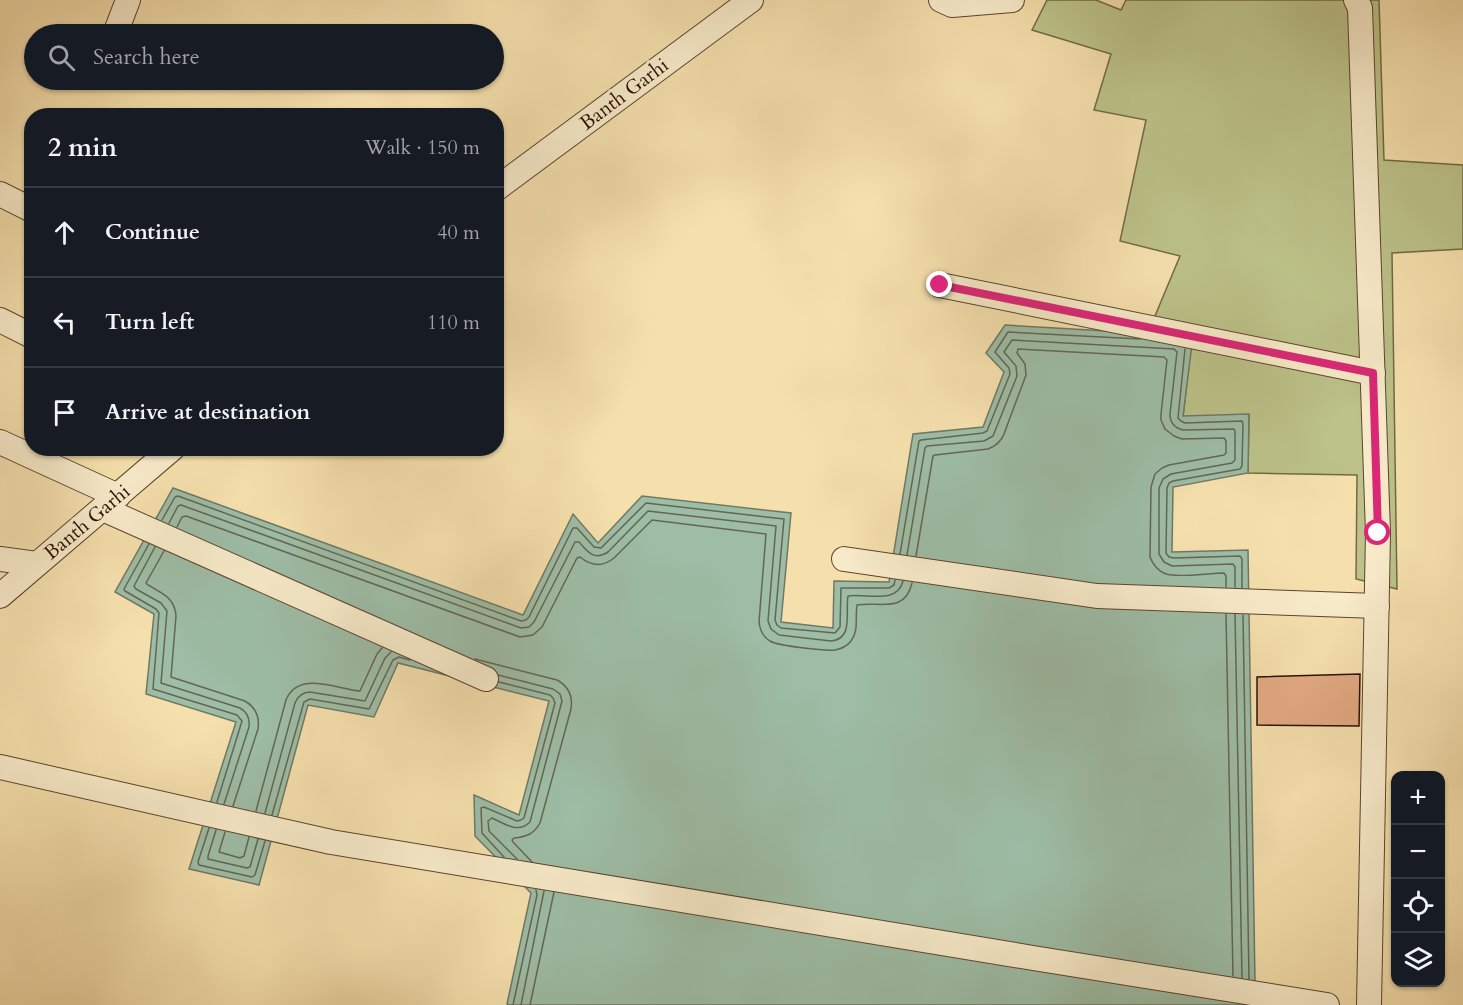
<!DOCTYPE html>
<meta charset="utf-8">
<style>
:root{--surface:#171b24;--page:#20242c;--text:#f1f3f6;--muted:#9ea1a6;--line:#363941}
body{margin:0;font-family:Cardo,serif;background:var(--page);color:var(--text)}
.controls{position:absolute;right:18px;bottom:18px;display:grid;overflow:hidden;border-radius:12px;box-shadow:0 2px 4px #0004}
.controls button{width:54px;height:54px;display:grid;place-items:center;padding:0;border:0;border-bottom:2px solid var(--line);background:var(--surface);color:var(--text);font:30px sans-serif}
.stop{position:absolute;width:18px;height:18px;margin:-14px;border:4px solid #db2777;border-radius:50%;background:#fff}
.stop.end{background:#db2777;border-color:#fff;box-shadow:0 2px 6px #0008}
.list{margin:0;padding:0;list-style:none}
h2{display:flex;justify-content:space-between;align-items:center;height:78px;margin:0;padding:0 24px;font-size:26px}
h2 small{font-size:20px;font-weight:400;color:var(--muted)}
.list li{display:grid;grid-template-columns:39px 1fr auto;gap:18px;align-items:center;box-sizing:border-box;height:90px;padding:0 24px;border-top:2px solid var(--line)}
.list b{display:block;font-size:22px;white-space:nowrap}
.list em{font-size:20px;font-style:normal;color:var(--muted)}
.icon{flex:none;width:33px;height:33px;fill:none;stroke:currentColor;stroke-width:2;stroke-linecap:round;stroke-linejoin:round}
.map{position:relative;flex:none;width:1463px;height:1005px;overflow:hidden}
.search{position:absolute;background:var(--surface);box-shadow:0 2px 4px #0004;left:24px;top:24px;width:480px;height:66px;display:flex;align-items:center;gap:15px;box-sizing:border-box;padding:0 21px;border-radius:33px;color:var(--muted);font-size:22px}
.panel{position:absolute;background:var(--surface);box-shadow:0 2px 4px #0004;left:24px;top:108px;width:480px;height:348px;border-radius:24px}
.map>svg:first-child{display:block}
</style>
<div class="map">
<svg width="1463" height="1005" viewBox="0 0 1463 1005">
<rect width="100%" height="100%" fill="#f5e0ad"/>
<filter id="stains"><feTurbulence type="fractalNoise" baseFrequency=".00333" numOctaves="4"/><feColorMatrix values="0 0 0 0 .2 0 0 0 0 .09 0 0 0 0 .02 0 0 0 .5 -.17"/></filter>
<radialGradient id="worn" r=".72"><stop offset=".6" stop-color="#630" stop-opacity="0"/><stop offset="1" stop-color="#630" stop-opacity=".3"/></radialGradient>
<path fill="#bcc289" stroke="#736946" stroke-width="1.5" d="M1047 0H1096L1121 10 1126 0H1379L1384 160 1463 165V249L1392 253 1397 589 1356 579 1357 475 1248 473 1249 415 1183 417 1192 337 1150 328 1180 256 1120 241 1146 120 1094 110 1111 54 1032 30Z"/>
<path fill="#9dbda6" stroke="#6f7865" stroke-width="1.5" d="M1005 325 1193 336 1183 416 1249 414 1248 473 1173 487 1172 552 1248 550 1255 982 1302 1005H510L507 1004 531 893 475 836 474 795 519 815 549 701 398 663 374 717 308 705 259 885 189 869 236 722 146 694 154 614 115 592 173 488 523 615 573 514 598 543 642 496 791 513 781 622 833 628 834 581 889 582 913 434 983 427 1004 372 986 353Z"/>
<g fill="none" stroke-linecap="round" stroke-linejoin="round">
<g stroke="#646654" stroke-width="1.5">
<path d="M1185 349 1178 418 1181 421 1185 423 1242 421 1243 424 1242 466 1240 469 1173 481 1169 483 1167 488 1166 553 1169 557 1174 558 1240 556 1242 559V588"/>
<path d="M162 520 175 497 178 496 521 621 526 620 529 617 573 528H577L594 547 601 548 646 503 784 519 775 620 777 625 781 628 835 633 840 627 841 588H889L894 585 895 580"/>
<path d="M169 523 178 506 181 505 521 628 529 627 534 622 575 542H579C588 552 594 561 608 552L648 511 776 526 768 621 771 629 779 635 831 641C854 639 845 612 848 596 866 593 897 605 903 581"/>
<path d="M177 527 182 517 186 516 520 637 533 635 542 627 577 558 580 557C591 566 603 567 614 558L652 520 766 534 759 622C760 630 763 637 770 641 778 646 825 651 835 650 841 649 847 646 851 641 859 631 855 617 857 605 879 601 905 614 912 583"/>
<path d="M149 544 124 589 125 591 156 609 159 613 153 689 237 715 242 721 217 802"/>
<path d="M155 547 134 586 136 589 161 603 167 611 161 683 240 708C247 712 250 719 249 727L224 804"/>
<path d="M164 551 146 583 148 585C162 593 175 598 176 616L171 677 245 701C255 707 260 716 258 729L233 806"/>
<path d="M900 554 919 441 921 440 983 433 987 431 1010 374 1009 368 995 352 1008 332 1140 339"/>
<path d="M907 555 925 448 927 446 984 441 993 436 1017 376 1016 366 1004 352 1012 340 1174 349 1177 352 1170 414C1170 423 1175 428 1183 430L1234 429 1235 431V460L1232 463 1171 474 1163 479 1159 488V554L1164 562 1172 566 1233 564 1235 567V587"/>
<path d="M916 556 933 456 935 455 988 449C996 446 1001 442 1004 434L1026 375 1025 364 1017 353 1018 349 1164 357 1167 360 1161 414V420L1165 429 1174 436 1182 439 1224 438 1226 441V453L1224 455 1169 465 1162 468 1155 474 1151 487 1150 557C1153 565 1158 571 1166 574 1178 578 1209 573 1224 573L1226 576V587"/>
<path d="M1226 614 1233 976"/>
<path d="M1235 614 1242 978"/>
<path d="M1243 615 1249 979"/>
<path d="M475 659 557 680C568 686 573 696 571 709L540 823C534 834 526 837 514 838L512 840 513 842 532 862"/>
<path d="M498 675 553 689 560 694 562 701 530 822C518 834 505 824 492 818L488 821 489 831 517 859"/>
<path d="M499 682 550 695 553 698 555 703 524 818 521 820 517 821 484 807 481 808 482 833 504 857"/>
<path d="M256 811 286 700C298 670 336 689 360 691L377 654 382 648"/>
<path d="M265 813 295 703C298 696 302 692 310 692L365 701 385 658 391 652"/>
<path d="M272 815 304 702 310 699 369 709 393 660 399 657 410 660"/>
<path d="M209 828 198 862 199 865 252 877 255 875 265 841"/>
<path d="M216 830 208 856V859L247 868 250 867 258 839"/>
<path d="M225 832 219 852 240 858 244 856 249 837"/>
<path d="M513 1005 537 895 536 890"/>
<path d="M521 1005 544 891"/>
<path d="M530 1005 554 892"/>
</g>
</g>
<path fill="#e2a982" stroke="#2a1003" stroke-width="1.5" d="M1360 674 1359 726 1257 725V677Z"/>
<g fill="none" stroke-linecap="round" stroke-linejoin="round">
<g stroke="#5d442e" stroke-width="26">
<g id="minor">
<path d="M941 0 952 5 1012 0"/>
<path d="M1356 0 1360 8 1378 533 1369 1005"/>
<path d="M115 34 128 0"/>
<path d="M496 189 751 0"/>
<path d="M0 194 32 210"/>
<path d="M940 285 1373 373"/>
<path d="M0 320 32 336"/>
<path d="M0 442 118 496"/>
<path d="M103 509 486 679"/>
<path d="M0 559 37 564"/>
<path d="M844 559 1097 596 1377 606"/>
<path d="M0 596 173 448"/>
<path d="M0 767 331 842 1033 958 1327 1005"/>
</g>
</g>
<use href="#minor" stroke="#f8ebca" stroke-width="24"/>
</g>
<g fill="none" stroke-linecap="round" stroke-linejoin="round">
<path stroke="#db2777" stroke-width="8" d="M940 285 1373 373 1378 533"/>
</g>
<g text-anchor="middle" dominant-baseline="central" stroke-width="6" stroke-linejoin="round" paint-order="stroke">
<g font-size="20" fill="#2a1003" stroke="#f8ebca">
<text transform="translate(624 94) rotate(-37)">Banth Garhi</text>
<text transform="translate(87 522) rotate(-40)">Banth Garhi</text>
</g>
</g>
<rect width="100%" height="100%" filter="url(#stains)"/>
<rect width="100%" height="100%" fill="url(#worn)"/>
</svg>
<div class="controls">
<button>+</button>
<button>−</button>
<button><svg class="icon" aria-label="locate" viewBox="0 0 24 24"><circle cx="12" cy="12" r="6"/><path d="M12 2v4M12 18v4M2 12h4M18 12h4"/></svg></button>
<button><svg class="icon" aria-label="layers" viewBox="0 0 24 24"><path d="M12 4l9 5-9 5-9-5zM3 14l9 5 9-5"/></svg></button>
</div>
<div class="stop" style="left:1378px;top:533px"></div>
<div class="stop end" style="left:940px;top:285px"></div>
<div class="search"><svg class="icon" aria-label="search" viewBox="0 0 24 24"><circle cx="10" cy="10" r="6"/><path d="M15 15l6 6"/></svg>Search here</div>
<section class="panel">
<h2>2 min<small>Walk · 150 m</small></h2>
<ul class="list">
<li><svg class="icon" aria-label="ahead" viewBox="0 0 24 24"><path d="M12 20V5M6 11l6-6 6 6"/></svg><div><b>Continue</b></div><em>40 m</em></li>
<li><svg class="icon" aria-label="left" viewBox="0 0 24 24"><path d="M17 20v-9H6M10 6l-5 5 5 5"/></svg><div><b>Turn left</b></div><em>110 m</em></li>
<li><svg class="icon" aria-label="arrive" viewBox="0 0 24 24"><path d="M6 21V4h12l-3 4 3 4H6"/></svg><div><b>Arrive at destination</b></div></li>
</ul>
</section>
</div>
